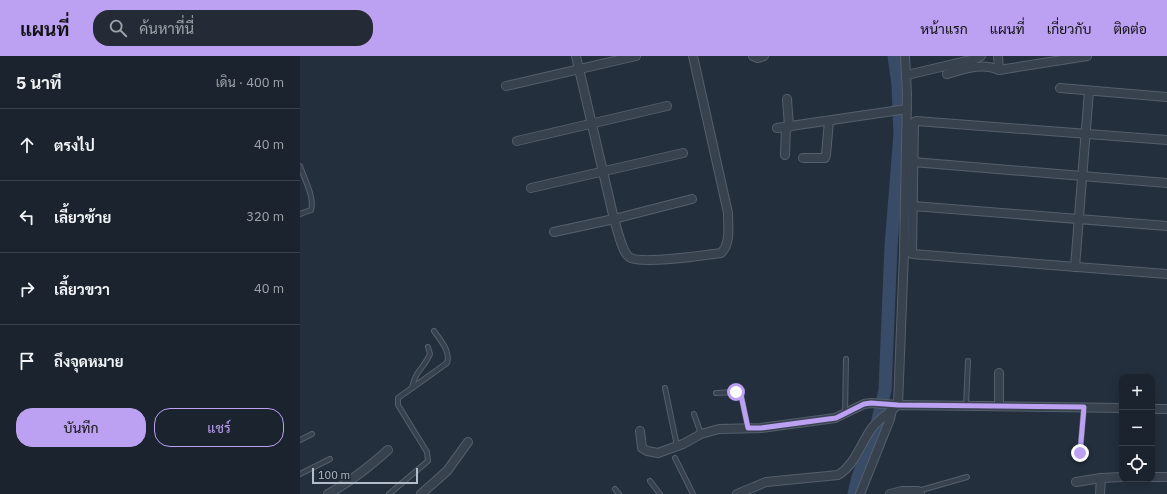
<!DOCTYPE html>
<html lang="th">
<meta charset="utf-8">
<style>
:root{--surface:#1b232e;--page:#242b36;--text:#f1f3f6;--muted:#a0a4aa;--line:#39404a;--accent:#bca0f2}
body{margin:0;font-family:"IBM Plex Sans",Sarabun,sans-serif;background:var(--page);color:var(--text)}
.controls{position:absolute;right:12px;bottom:12px;display:grid;overflow:hidden;border-radius:8px;box-shadow:0 2px 10px #0003}
.controls button{width:36px;height:36px;display:grid;place-items:center;padding:0;border:0;border-bottom:1px solid var(--line);background:var(--surface);color:var(--text);font:20px sans-serif}
.scale{position:absolute;left:12px;bottom:10px;width:106px;box-sizing:border-box;padding-left:4px;border:2px solid #b4bcc9;border-top:0;font-size:11px;line-height:14px;white-space:nowrap;color:#b4bcc9;-webkit-text-stroke:3px #1d2633;paint-order:stroke}
.stop{position:absolute;width:12px;height:12px;margin:-9px;border:3px solid #bca0f2;border-radius:50%;background:#fff}
.stop.end{background:#bca0f2;border-color:#fff;box-shadow:0 1px 4px #0008}
.list{margin:0;padding:0;list-style:none}
h2{display:flex;justify-content:space-between;align-items:center;height:52px;margin:0;padding:0 16px;font-size:17px}
h2 small{font-size:13px;font-weight:400;color:var(--muted)}
.list li{display:grid;grid-template-columns:26px 1fr auto;gap:12px;align-items:center;box-sizing:border-box;height:72px;padding:0 16px;border-top:1px solid var(--line)}
.list b{display:block;font-size:15px;white-space:nowrap}
.list em{font-size:13px;font-style:normal;color:var(--muted)}
.actions{display:flex;gap:8px;padding:12px 16px}
.actions a{flex:1;padding:9px 0;border:1px solid var(--accent);border-radius:16px;text-align:center;font-size:14px;color:var(--accent)}
.actions .main{background:var(--accent);color:#111}
.icon{flex:none;width:22px;height:22px;fill:none;stroke:currentColor;stroke-width:2;stroke-linecap:round;stroke-linejoin:round}
.map{position:relative;flex:none;width:867px;height:438px;overflow:hidden}
header{display:flex;align-items:center;gap:24px;box-sizing:border-box;height:56px;padding:0 20px;background:var(--accent);color:#111}
header strong{font-size:19px}
nav{display:flex;gap:22px;margin-inline-start:auto;font-size:14px}
.search{width:280px;height:36px;background:var(--page);display:flex;align-items:center;gap:10px;box-sizing:border-box;padding:0 14px;border-radius:16px;color:var(--muted);font-size:15px}
main{display:flex}
aside{flex:1;background:var(--surface)}
.map>svg:first-child{display:block}
</style>
<header>
<strong>แผนที่</strong>
<div class="search"><svg class="icon" aria-label="search" viewBox="0 0 24 24"><circle cx="10" cy="10" r="6"/><path d="M15 15l6 6"/></svg>ค้นหาที่นี่</div>
<nav><a>หน้าแรก</a><a>แผนที่</a><a>เกี่ยวกับ</a><a>ติดต่อ</a></nav>
</header>
<main>
<aside>
<h2>5 นาที<small>เดิน · 400 m</small></h2>
<ul class="list">
<li><svg class="icon" aria-label="ahead" viewBox="0 0 24 24"><path d="M12 20V5M6 11l6-6 6 6"/></svg><div><b>ตรงไป</b></div><em>40 m</em></li>
<li><svg class="icon" aria-label="left" viewBox="0 0 24 24"><path d="M17 20v-9H6M10 6l-5 5 5 5"/></svg><div><b>เลี้ยวซ้าย</b></div><em>320 m</em></li>
<li><svg class="icon" aria-label="right" viewBox="0 0 24 24"><path d="M7 20v-9h11M14 6l5 5-5 5"/></svg><div><b>เลี้ยวขวา</b></div><em>40 m</em></li>
<li><svg class="icon" aria-label="arrive" viewBox="0 0 24 24"><path d="M6 21V4h12l-3 4 3 4H6"/></svg><div><b>ถึงจุดหมาย</b></div></li>
</ul>
<div class="actions"><a class="main">บันทึก</a><a>แชร์</a></div>
</aside>
<div class="map">
<svg width="867" height="438" viewBox="0 0 867 438">
<rect width="100%" height="100%" fill="#242f3e"/>
<g fill="none" stroke-linecap="round" stroke-linejoin="round">
<path stroke="#394c67" stroke-width="13" d="M554 438 558 421 575 377 585 334 591 190 600 78 598 28 594 0"/>
<g stroke="#565f6c" stroke-width="6">
<g id="service">
<path d="M0 110C4 122 15 142 11 154L0 158"/>
<path d="M112 332C115 315 124 312 130 298L128 291"/>
<path d="M365 332 377 390"/>
<path d="M416 337 436 336 441 339 448 372"/>
<path d="M666 349 668 305"/>
<path d="M545 357 546 303"/>
<path d="M394 358 401 378"/>
<path d="M0 384 12 378"/>
<path d="M780 397 784 351"/>
<path d="M375 402 393 438"/>
<path d="M0 418 30 403"/>
<path d="M350 425 360 438"/>
<path d="M315 433 319 438"/>
<path d="M618 435 667 421"/>
<path d="M89 438 128 405 127 396 98 349V342L147 307C151 295 140 284 134 275"/>
</g>
</g>
<g stroke="#565f6c" stroke-width="10">
<g id="minor">
<path d="M276 0 314 163C317 172 322 196 329 201 340 209 405 199 421 197 431 188 428 170 428 157L393 0"/>
<path d="M453 0 458 2 464 0"/>
<path d="M698 0 699 14 787 0"/>
<path d="M647 18C664 13 682 6 699 14"/>
<path d="M607 19 675 3 681 0"/>
<path d="M206 30 336 0"/>
<path d="M760 32 867 41"/>
<path d="M487 43 489 71"/>
<path d="M477 72 607 53"/>
<path d="M867 84 616 65 614 66 612 198 867 218"/>
<path d="M217 85 367 50"/>
<path d="M485 99 486 71"/>
<path d="M503 102H525L526 99 529 65"/>
<path d="M613 106 867 127"/>
<path d="M231 132 383 97"/>
<path d="M613 150 867 170"/>
<path d="M254 176 314 163 392 143"/>
<path d="M775 211 789 35"/>
<path d="M699 317V350"/>
<path d="M852 353H867"/>
<path d="M340 375 342 392 347 395 358 397 383 388 401 378 419 373 461 372 535 362 564 348 571 347 598 349 604 197 607 38 605 0"/>
<path d="M852 421H867"/>
<path d="M776 426 801 422 822 421"/>
<path d="M28 438C50 426 69 411 88 394"/>
<path d="M121 438 147 415 168 386"/>
<path d="M437 438 466 426 538 419C555 409 561 387 572 372 579 363 590 356 598 349L822 352"/>
<path d="M560 438 590 363 592 354"/>
<path d="M590 438 602 435H618L620 438"/>
<path d="M800 438 801 422"/>
</g>
</g>
<use href="#service" stroke="#38414e" stroke-width="4"/>
<use href="#minor" stroke="#38414e" stroke-width="8"/>
</g>
<g fill="none" stroke-linecap="round" stroke-linejoin="round">
<path stroke="#bca0f2" stroke-width="5" d="M436 336 441 339 448 372H461L536 362 564 348 571 347 598 349 784 351 780 397"/>
</g>
</svg>
<div class="controls">
<button>+</button>
<button>−</button>
<button><svg class="icon" aria-label="locate" viewBox="0 0 24 24"><circle cx="12" cy="12" r="6"/><path d="M12 2v4M12 18v4M2 12h4M18 12h4"/></svg></button>
</div>
<div class="scale">100 m</div>
<div class="stop" style="left:436px;top:336px"></div>
<div class="stop end" style="left:780px;top:397px"></div>
</div>
</main>
